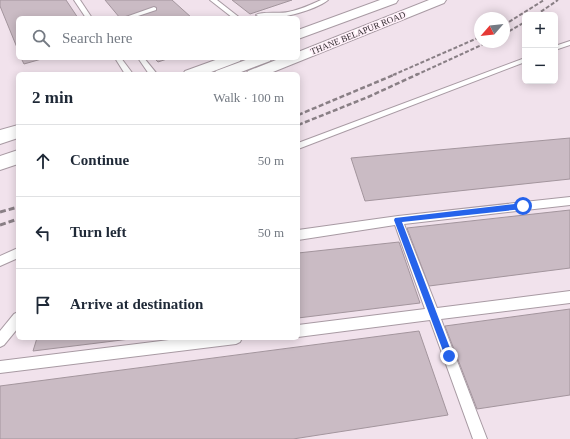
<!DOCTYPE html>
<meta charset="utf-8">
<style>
:root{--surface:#fff;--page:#f6f6f7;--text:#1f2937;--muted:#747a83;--line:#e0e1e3}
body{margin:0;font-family:Georgia,serif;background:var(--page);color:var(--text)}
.controls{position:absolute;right:12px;top:12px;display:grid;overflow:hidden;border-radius:6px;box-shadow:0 2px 10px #0003}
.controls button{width:36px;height:36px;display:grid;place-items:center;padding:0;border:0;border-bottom:1px solid var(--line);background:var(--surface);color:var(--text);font:20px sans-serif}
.compass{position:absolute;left:474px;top:12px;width:36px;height:36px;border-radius:50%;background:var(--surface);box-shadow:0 2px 10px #0003;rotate:242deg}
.stop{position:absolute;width:12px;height:12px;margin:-9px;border:3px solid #2563eb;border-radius:50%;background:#fff}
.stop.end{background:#2563eb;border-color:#fff;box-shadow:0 1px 4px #0008}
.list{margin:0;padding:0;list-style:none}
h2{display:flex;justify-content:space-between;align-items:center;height:52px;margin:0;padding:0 16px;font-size:17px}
h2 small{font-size:13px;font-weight:400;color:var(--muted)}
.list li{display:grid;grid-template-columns:26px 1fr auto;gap:12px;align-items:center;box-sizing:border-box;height:72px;padding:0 16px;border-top:1px solid var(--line)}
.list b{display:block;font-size:15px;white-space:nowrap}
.list em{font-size:13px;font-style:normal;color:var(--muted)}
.icon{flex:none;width:22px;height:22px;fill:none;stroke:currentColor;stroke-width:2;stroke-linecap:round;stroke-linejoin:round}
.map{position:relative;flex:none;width:570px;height:439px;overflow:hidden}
.search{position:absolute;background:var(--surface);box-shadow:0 2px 10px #0003;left:16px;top:16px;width:284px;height:44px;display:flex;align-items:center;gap:10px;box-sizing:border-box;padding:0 14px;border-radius:6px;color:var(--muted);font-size:15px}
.panel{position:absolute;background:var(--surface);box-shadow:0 2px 10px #0003;left:16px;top:72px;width:284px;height:268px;border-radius:6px}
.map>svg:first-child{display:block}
</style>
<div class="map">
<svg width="570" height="439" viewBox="0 0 570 439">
<rect width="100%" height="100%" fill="#f1e2ec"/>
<g fill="#cabbc4" stroke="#a3959d">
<path d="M0 0H66L78 18H18V50L0 6Z"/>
<path d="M105 0H172L192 18H120Z"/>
<path d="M232 0H292L250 14Z"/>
<path d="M21 58H45L24 64Z"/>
<path d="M154 58H170L158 62Z"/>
<path d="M570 138V179L365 201 351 158Z"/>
<path d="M570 210V268L429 286 407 228Z"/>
<path d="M399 242 420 303 298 318V253Z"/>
<path d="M570 309V395L477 409 445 326Z"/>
<path d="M419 331 448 415 293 439H0V386Z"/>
<path d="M37 338H138L33 351Z"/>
</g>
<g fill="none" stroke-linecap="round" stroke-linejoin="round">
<g stroke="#a89aa3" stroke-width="2">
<g id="lane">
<path d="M74 0H80L92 18H86Z"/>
<path d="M210 0H217L240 18H233Z"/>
<path d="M321 0H328C316 10 270 24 256 15 262 11 279 14 288 12 299 10 310 5 321 0Z"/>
<path d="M154 7 156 8V10L132 18H123Z"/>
<path d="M570 41V45L555 50V46Z"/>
<path d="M115 58H121L133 74H125Z"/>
<path d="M138 58H144L157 74H149Z"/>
<path d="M525 58V62L298 149V143Z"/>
<path d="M570 197V205L404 224 437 308 570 291V303L441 319 487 439H473L430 320 298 337V325L425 309 395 225 298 240V230L398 216Z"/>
<path d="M18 248V258L0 266V256Z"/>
<path d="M18 312V328L4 345 0 347V331L14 314Z"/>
<path d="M185 338H242L240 342 236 344 0 373V361Z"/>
</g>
</g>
<g stroke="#a89aa3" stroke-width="2">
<g id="primary">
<path d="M380 0H398L396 3 298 39V30Z"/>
<path d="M429 0H446L444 3 268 74H246L248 71 281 58H298V52Z"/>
<path d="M221 58H242L240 61 206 74H183L185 71Z"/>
<path d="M251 58H272L270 61 236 74H214L216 71Z"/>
<path d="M18 125V138L0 144V130Z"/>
<path d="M18 150V164L0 170V156Z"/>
</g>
</g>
<use href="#lane" fill="#fff" fill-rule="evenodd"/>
<use href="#primary" fill="#fff" fill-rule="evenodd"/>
<g stroke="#897f85" stroke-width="2" stroke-dasharray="4 2" stroke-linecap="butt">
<path d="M536 15 558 0"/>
<path d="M504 25 544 0"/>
<path d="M504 34 525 22"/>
<path d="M393 75 480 37"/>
<path d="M416 75 488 42"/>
</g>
<g stroke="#897f85" stroke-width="2.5" stroke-dasharray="5 2.5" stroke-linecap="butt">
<path d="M298 115 396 74"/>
<path d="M298 125 368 97 418 74"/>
</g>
<g stroke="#897f85" stroke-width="3" stroke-dasharray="6 3" stroke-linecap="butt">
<path d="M0 212 18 207"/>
<path d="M0 225 18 219"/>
</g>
</g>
<path fill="#2563eb" d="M523 203 526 206 523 209 402 222 453 356 452 359H446L394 220 395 218Z"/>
<g text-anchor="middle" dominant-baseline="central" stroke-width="3" stroke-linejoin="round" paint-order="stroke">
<g font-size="9" fill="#302a2e" stroke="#fff0f9">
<text transform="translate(358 33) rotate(-22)">THANE BELAPUR ROAD</text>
</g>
</g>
</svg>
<div class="controls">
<button>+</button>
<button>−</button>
</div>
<svg class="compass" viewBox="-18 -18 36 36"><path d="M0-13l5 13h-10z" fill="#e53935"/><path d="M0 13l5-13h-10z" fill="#747a83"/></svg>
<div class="stop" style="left:523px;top:206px"></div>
<div class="stop end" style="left:449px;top:356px"></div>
<div class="search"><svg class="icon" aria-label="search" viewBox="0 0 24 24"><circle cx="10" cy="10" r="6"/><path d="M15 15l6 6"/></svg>Search here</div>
<section class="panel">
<h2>2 min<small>Walk · 100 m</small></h2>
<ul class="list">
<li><svg class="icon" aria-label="ahead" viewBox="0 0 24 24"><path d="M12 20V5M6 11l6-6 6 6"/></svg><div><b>Continue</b></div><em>50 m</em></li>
<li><svg class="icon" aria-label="left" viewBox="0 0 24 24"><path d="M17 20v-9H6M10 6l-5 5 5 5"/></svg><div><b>Turn left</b></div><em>50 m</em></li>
<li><svg class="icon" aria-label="arrive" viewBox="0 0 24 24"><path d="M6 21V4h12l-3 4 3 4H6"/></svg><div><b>Arrive at destination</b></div></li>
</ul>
</section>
</div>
